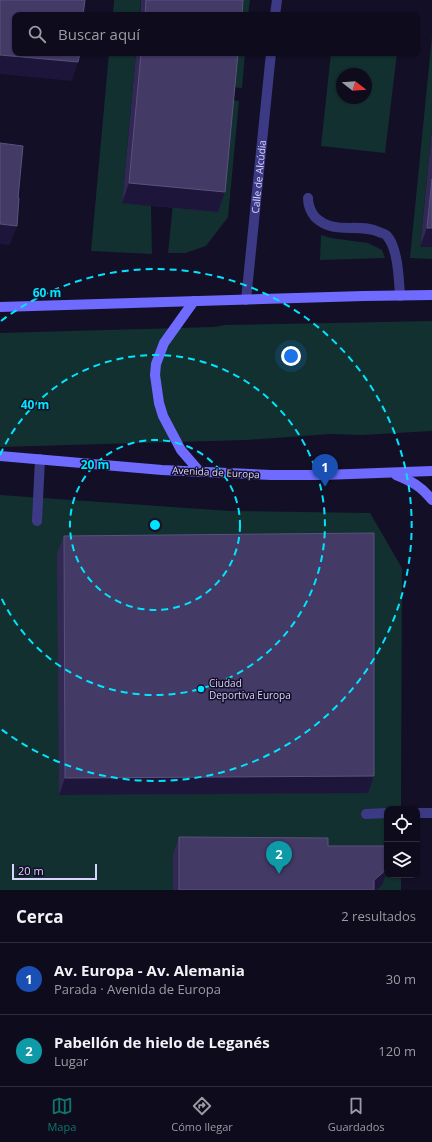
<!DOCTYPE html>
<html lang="es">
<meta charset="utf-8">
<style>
:root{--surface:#0e0b1c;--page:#171425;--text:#f1f3f6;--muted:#9b9ba3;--line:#2e2b3b;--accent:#0f766e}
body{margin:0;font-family:"Open Sans",sans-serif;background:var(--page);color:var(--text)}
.controls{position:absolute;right:12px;bottom:12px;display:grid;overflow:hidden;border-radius:8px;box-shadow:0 1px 3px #0004}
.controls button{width:36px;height:36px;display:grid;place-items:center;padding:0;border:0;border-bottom:1px solid var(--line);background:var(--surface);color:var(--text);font:20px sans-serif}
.compass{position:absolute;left:336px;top:68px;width:36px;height:36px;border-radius:50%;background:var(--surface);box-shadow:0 1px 3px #0004;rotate:107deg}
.scale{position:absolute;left:12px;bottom:10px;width:85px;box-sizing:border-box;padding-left:4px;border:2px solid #d9d4ff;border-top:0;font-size:11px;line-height:14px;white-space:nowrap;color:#d9d4ff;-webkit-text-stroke:3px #130f26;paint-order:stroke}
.you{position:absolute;left:291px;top:356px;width:14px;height:14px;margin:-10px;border:3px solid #fff;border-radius:50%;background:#1a73e8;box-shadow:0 0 0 6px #1a73e833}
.badge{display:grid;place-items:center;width:26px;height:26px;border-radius:50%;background:var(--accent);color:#fff;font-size:13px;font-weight:700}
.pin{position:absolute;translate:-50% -33px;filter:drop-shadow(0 1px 2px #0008)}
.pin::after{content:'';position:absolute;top:21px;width:14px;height:12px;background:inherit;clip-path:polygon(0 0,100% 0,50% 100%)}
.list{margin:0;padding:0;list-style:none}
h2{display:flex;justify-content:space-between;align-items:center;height:52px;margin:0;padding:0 16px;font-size:17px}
h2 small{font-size:13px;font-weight:400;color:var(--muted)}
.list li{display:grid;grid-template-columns:26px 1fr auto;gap:12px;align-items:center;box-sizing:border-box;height:72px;padding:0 16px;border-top:1px solid var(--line)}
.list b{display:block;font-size:15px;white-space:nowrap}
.list p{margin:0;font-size:13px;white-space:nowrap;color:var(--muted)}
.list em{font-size:13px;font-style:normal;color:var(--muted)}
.icon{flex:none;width:22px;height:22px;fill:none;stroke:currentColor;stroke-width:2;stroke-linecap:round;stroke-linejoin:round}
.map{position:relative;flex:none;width:432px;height:890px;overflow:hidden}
.search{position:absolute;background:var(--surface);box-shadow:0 1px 3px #0004;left:12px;right:12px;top:12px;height:44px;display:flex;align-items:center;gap:10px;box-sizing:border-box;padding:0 14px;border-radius:8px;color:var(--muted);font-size:15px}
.sheet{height:196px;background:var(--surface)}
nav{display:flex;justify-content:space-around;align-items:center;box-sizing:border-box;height:56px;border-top:1px solid var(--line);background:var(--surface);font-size:11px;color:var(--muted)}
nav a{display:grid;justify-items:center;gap:2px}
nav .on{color:var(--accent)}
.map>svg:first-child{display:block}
</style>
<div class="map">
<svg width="432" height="890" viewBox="0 0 432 890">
<rect width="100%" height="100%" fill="#130f26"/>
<g fill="#12302f" fill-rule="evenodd">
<path d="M114 0H141L139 15H113Z"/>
<path d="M238 0H250L248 15H241Z"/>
<path d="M432 36V129L420 246 432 247V259L410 258Z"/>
<path d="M109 53H136L122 203 151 206 152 254 91 251Z"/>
<path d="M233 53H245L242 88 230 87Z"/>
<path d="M331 53H397L385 153 321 146ZM342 74H366V98H342Z"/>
<path d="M229 100 239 101 228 217 206 246 185 253H168L175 184Z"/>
<path d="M321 235 331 238 368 243 382 250 385 258 320 260Z"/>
<path d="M432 321V431L362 435 330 434 246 440 0 447V333L214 327 225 325Z"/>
<path d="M0 495 230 511 370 513 402 568 401 809H387V875H401V890H0Z"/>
</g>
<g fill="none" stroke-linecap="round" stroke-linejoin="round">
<g stroke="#3d3a85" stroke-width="10">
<path d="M308 198C308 206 310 211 315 217 335 236 358 222 379 232 382 233 386 234 387 236 398 248 399 280 400 296"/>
<path d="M37 521 40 459"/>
<path d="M417 813H432"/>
<path d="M366 814 387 813"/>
</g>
<g stroke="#3d3a85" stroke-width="10">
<path d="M275 15 277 0"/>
<path id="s1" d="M246 300 271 53"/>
</g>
<g stroke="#6f6bff" stroke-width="10">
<path d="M194 301 164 343 156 364 155 375 159 403 163 416 181 450 200 472"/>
<path d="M0 307 364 296 432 295"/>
<path d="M0 456 162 470 271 475H324L432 471"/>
<path d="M396 475C411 481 421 486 432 500"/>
</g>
</g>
<g fill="#312854">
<path d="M141 0H243L242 15H140Z"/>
<path d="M136 53H238L225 192 218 212 122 203Z"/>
<path d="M432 129V247H420Z"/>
<path d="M64 536 374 776 368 793 59 795 57 553Z"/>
<path d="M179 837 328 846 382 885 376 890H173V854Z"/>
</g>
<g fill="#1d163a">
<path d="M0 55 78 62 72 81 0 74Z"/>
<path d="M129 183 225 192 218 212 122 203Z"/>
<path d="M0 224 17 226 10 245 0 244Z"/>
<path d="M427 228H432V247H420Z"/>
<path d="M374 776 368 793 59 795 65 778Z"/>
<path d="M387 869V872L382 885 376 890H370L374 880Z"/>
</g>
<g fill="#433a66" stroke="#5a527e">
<path d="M0 0H85L83 15H15V53H80L78 62 0 55Z"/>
<path d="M146 0H243L242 15H145Z"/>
<path d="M141 53H238L225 192 129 183Z"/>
<path d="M0 143 23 146 18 198H19L17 226 0 224Z"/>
<path d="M432 179V228H427Z"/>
<path d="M374 533V776L65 778 64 536Z"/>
<path d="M179 837 328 838V846H387V869L374 880V890H179Z"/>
</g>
<g fill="none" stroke="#00e5ff" stroke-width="2" stroke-dasharray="7 5">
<circle cx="155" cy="525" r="85"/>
<path d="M0 455A170 170 0 1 1 0 595"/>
<path d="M1 321A256 256 0 1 1 1 729"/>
</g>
<circle fill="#00e5ff" stroke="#130f26" stroke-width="1.5" cx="201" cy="689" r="4"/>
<g text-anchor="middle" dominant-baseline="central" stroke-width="3" stroke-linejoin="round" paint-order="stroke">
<g font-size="10" fill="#d9d4ff" stroke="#130f26">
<text stroke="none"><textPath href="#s1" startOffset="124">Calle de Alcúdia</textPath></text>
<text transform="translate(216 472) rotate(3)">Avenida de Europa</text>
</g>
<g font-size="10" fill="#d9d4ff" stroke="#130f26" text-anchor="start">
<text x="209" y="683">Ciudad<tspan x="209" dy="12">Deportiva Europa</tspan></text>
</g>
</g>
<circle cx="155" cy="525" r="6" fill="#00e5ff" stroke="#130f26" stroke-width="2"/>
<g font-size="12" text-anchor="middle" font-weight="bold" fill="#00e5ff" stroke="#130f26" stroke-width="3" stroke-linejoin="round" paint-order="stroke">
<text x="47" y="297">60 m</text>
<text x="35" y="409">40 m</text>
<text x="95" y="469">20 m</text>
</g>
</svg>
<div class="controls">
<button><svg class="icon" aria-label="locate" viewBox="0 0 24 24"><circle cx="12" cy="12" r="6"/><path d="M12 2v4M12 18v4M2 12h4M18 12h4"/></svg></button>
<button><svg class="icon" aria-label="layers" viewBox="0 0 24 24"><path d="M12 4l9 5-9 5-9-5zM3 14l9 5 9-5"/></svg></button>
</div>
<svg class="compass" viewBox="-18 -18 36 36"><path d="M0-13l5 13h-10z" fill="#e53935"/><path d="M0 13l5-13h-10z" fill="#9b9ba3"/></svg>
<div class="scale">20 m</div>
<div class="you"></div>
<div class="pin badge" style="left:325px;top:487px;background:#1a4fb4">1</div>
<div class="pin badge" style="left:279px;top:874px;background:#0f9aa8">2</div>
<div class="search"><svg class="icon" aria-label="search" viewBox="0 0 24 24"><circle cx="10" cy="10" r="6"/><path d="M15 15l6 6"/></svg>Buscar aquí</div>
</div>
<section class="sheet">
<h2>Cerca<small>2 resultados</small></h2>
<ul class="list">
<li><span class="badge" style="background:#1a4fb4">1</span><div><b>Av. Europa - Av. Alemania</b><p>Parada · Avenida de Europa</p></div><em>30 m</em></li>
<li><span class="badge" style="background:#0f9aa8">2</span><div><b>Pabellón de hielo de Leganés</b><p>Lugar</p></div><em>120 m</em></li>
</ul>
</section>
<nav>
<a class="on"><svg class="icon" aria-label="map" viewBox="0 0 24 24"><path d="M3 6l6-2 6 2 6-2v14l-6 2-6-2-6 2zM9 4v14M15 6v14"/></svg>Mapa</a>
<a><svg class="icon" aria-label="directions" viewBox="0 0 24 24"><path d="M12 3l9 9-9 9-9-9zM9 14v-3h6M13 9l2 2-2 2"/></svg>Cómo llegar</a>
<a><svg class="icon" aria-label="saved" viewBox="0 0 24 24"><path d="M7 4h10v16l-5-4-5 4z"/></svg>Guardados</a>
</nav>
